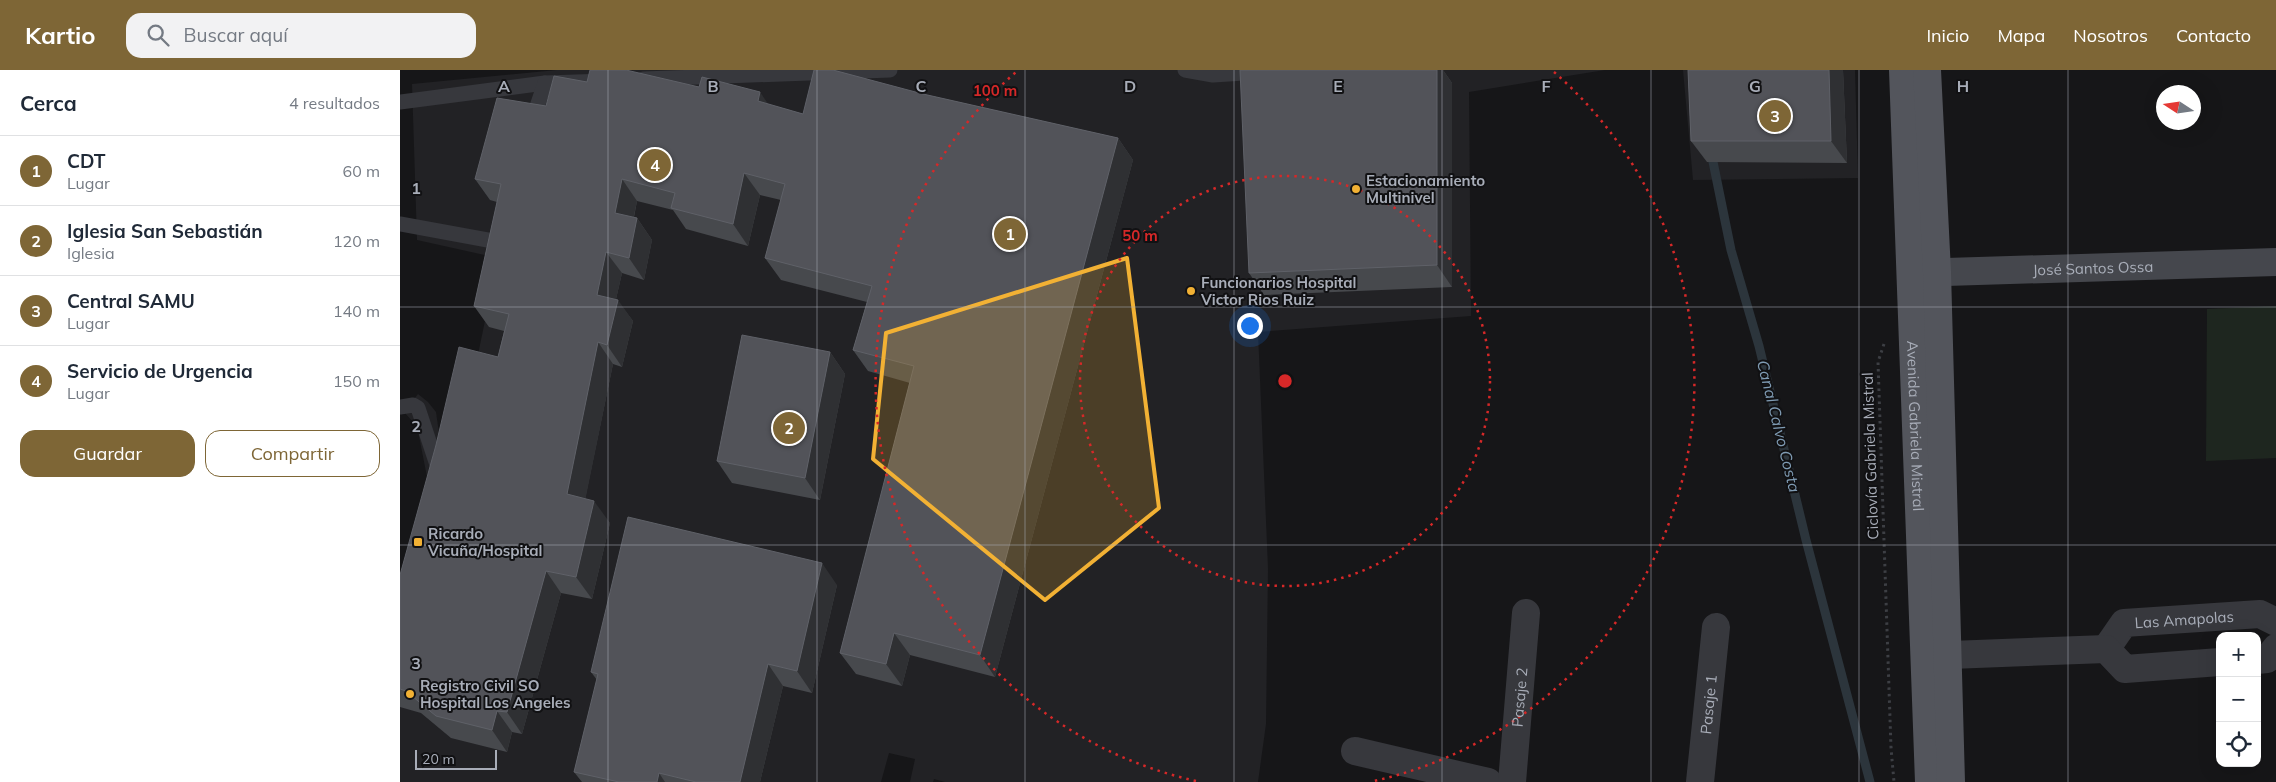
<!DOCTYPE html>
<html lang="es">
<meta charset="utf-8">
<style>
:root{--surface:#fff;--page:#f2f2f3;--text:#1f2937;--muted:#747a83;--line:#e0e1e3;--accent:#7e6636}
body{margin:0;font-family:Mulish,sans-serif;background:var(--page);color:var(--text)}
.controls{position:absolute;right:15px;bottom:15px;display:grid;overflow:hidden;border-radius:10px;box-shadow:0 5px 20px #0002}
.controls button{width:45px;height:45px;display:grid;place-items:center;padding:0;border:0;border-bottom:1px solid var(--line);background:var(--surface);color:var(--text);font:25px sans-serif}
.compass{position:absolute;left:1756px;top:15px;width:45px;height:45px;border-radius:50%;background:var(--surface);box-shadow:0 5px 20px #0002;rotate:282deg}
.scale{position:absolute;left:15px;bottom:12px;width:82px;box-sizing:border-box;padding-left:5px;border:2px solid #a8adb8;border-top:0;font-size:14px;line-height:18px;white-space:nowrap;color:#a8adb8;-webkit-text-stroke:4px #111113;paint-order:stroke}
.you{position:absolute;left:849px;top:255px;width:18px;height:18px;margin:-12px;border:4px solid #fff;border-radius:50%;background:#1a73e8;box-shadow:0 0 0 8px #1a73e833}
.badge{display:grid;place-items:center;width:32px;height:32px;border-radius:50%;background:var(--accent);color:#fff;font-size:16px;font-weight:700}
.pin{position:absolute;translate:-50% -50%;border:2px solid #fff;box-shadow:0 1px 5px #0006}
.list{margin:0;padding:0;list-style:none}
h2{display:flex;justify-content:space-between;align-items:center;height:65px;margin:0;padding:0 20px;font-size:21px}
h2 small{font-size:16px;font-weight:400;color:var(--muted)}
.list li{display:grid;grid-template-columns:32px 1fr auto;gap:15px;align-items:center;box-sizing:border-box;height:70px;padding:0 20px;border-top:1px solid var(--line)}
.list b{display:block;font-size:19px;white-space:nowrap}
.list p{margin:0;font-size:16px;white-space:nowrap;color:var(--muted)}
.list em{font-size:16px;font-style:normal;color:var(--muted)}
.actions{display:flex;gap:10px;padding:15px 20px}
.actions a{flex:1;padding:11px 0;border:1px solid var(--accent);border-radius:15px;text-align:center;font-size:18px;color:var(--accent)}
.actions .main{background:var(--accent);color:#fff}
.icon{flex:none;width:28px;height:28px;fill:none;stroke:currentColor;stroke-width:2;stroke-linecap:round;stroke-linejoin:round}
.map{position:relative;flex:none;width:1876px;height:712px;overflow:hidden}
header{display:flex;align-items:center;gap:30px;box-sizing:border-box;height:70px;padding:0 25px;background:var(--accent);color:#fff}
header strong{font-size:24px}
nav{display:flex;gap:28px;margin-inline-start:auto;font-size:18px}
.search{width:350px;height:45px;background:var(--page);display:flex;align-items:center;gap:12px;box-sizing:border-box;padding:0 18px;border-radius:15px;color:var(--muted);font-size:19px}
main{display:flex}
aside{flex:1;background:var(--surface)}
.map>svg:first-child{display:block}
</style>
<header>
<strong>Kartio</strong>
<div class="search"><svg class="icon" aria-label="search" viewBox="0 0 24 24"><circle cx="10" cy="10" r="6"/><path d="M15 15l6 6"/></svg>Buscar aquí</div>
<nav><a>Inicio</a><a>Mapa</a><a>Nosotros</a><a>Contacto</a></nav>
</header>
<main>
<aside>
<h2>Cerca<small>4 resultados</small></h2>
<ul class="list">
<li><span class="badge">1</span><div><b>CDT</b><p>Lugar</p></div><em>60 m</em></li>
<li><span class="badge">2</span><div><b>Iglesia San Sebastián</b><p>Iglesia</p></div><em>120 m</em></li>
<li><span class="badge">3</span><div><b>Central SAMU</b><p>Lugar</p></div><em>140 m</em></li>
<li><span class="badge">4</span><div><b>Servicio de Urgencia</b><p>Lugar</p></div><em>150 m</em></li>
</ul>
<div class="actions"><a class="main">Guardar</a><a>Compartir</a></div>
</aside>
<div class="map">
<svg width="1876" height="712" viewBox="0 0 1876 712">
<rect width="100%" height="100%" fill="#161618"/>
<g fill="#222225">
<path d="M157 0H1205L1069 22 1071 246 858 262 868 498 866 654 858 712H545L534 709 533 712H510L515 689 489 683 481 712H0V555L28 412 18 361 13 352 4 342 18 324 28 332 36 342 41 377 75 299 98 188 17 170 12 14Z"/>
<path d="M1283 0H1455L1458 108 1293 110Z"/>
</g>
<path fill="#1e261f" d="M1876 236V388L1806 391 1807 239Z"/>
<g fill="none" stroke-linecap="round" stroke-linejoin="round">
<path stroke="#2c353c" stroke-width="9" d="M1311 82 1331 180 1359 276 1406 470 1470 712"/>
<path stroke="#3d3f44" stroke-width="3" stroke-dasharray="2.5 4" stroke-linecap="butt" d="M1484 274 1478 292 1491 678 1494 712"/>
<g stroke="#37383d" stroke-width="15">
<path d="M785 0 813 5 890 0"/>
<path d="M243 9 490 0"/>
<path d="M0 32 145 13 207 11"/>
<path d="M131 54 145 13"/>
<path d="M0 154 104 173"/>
<path d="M0 337 13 335 18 338 39 401"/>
</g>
<g stroke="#37383d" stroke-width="28">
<path id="s1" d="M1706 579 1724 553 1860 544 1876 552"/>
<path d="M1525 586 1706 579 1725 599 1820 592"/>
<path d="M1857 590 1867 589 1876 578"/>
<path d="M955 681 1088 712"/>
<path id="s2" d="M1112 712 1126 543"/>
<path id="s3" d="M1300 712 1316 557"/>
</g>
<path stroke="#45474d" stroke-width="28" id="s4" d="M1514 203 1876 192"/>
<g stroke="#53555c" stroke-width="28">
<path id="s5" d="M1503 0 1529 712"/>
<path d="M1527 0 1537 202 1551 712"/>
</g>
</g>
<g fill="#47494d">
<path d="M850 0H1043L1052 13V217L864 225 849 203Z"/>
<path d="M1288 0H1443L1447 93 1307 92 1291 71Z"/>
<path d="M187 12 368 34 403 44 523 24 718 68 733 90 595 607 510 585 502 616 456 604 440 583 510 313 468 301 453 280 467 232 381 210 365 188 381 130 360 125 348 176 286 159 273 140 237 131 234 147 237 148 252 170 244 210 222 203 216 229 233 251 222 297 213 294 185 429 210 453 192 529 161 523 122 664 112 662 107 682 51 668 21 643 0 637V505L98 287 104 261 89 257 74 236 97 132 90 130 75 109 146 36Z"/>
<path d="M430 282 445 304 420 430 332 413 317 391Z"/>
<path d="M437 515 412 623 383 616 360 712H182L174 702 197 610 191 602Z"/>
</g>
<g fill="#2f3033">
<path d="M1037 0H1043L1052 13V217L1037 195Z"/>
<path d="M1429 0H1443L1447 93 1431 71Z"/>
<path d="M360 22 375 44 358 31Z"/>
<path d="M718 68 733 90 595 607 580 585Z"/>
<path d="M344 103 360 125 348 176 333 154Z"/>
<path d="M222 109 237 131 230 164 215 143Z"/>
<path d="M237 148 252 170 244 210 229 188Z"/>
<path d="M206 182 222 203 212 247 197 225Z"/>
<path d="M218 230 233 251 222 297 207 275Z"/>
<path d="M198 272 213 294 182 446 167 424Z"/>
<path d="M430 282 445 304 420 430 405 408Z"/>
<path d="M194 431 210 453 192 529 176 507Z"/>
<path d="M422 493 437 515 412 623 397 601Z"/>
<path d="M146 501 161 523 122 664 107 642Z"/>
<path d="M494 563 510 585 502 616 486 594Z"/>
<path d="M368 594 383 616 360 712H340Z"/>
<path d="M97 641 112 662 107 682 92 660Z"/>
<path d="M259 703 265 712H257Z"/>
</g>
<g fill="#525359" stroke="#5f6168">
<path d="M190 0H226L299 17 302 7 360 22 358 31 403 44 414 0H433L523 24 718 68 580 585 494 563 486 594 440 583 514 296 453 280 472 216 365 188 385 114 344 103 333 154 271 138 275 123 222 109 215 143 237 148 229 188 206 182 197 225 218 230 207 275 198 272 167 424 194 431 176 507 146 501 107 642 97 641 92 660 36 646 6 621 0 619V505L36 375 59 277 98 287 109 244 74 236 101 114 75 109 97 28 146 36 154 6 187 12Z"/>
<path d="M840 0H1037V195L849 203Z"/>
<path d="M1288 0H1429L1431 71H1291Z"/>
<path d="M342 265 430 282 405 408 317 391Z"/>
<path d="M228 447 422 493 397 601 368 594 340 712H296L259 703 257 712H219L174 702 198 604 191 602Z"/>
</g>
<path fill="#f2b134" fill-opacity="0.2" stroke="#f2b134" stroke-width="4" stroke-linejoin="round" d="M727 188 759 438 645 530 473 389 486 263Z"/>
<path fill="none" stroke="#a8adb8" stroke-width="1" stroke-opacity="0.55" d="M208 0V712M417 0V712M625 0V712M834 0V712M1042 0V712M1251 0V712M1459 0V712M1668 0V712M0 237H1876M0 475H1876"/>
<g fill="none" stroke="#d62828" stroke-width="2.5" stroke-dasharray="2.5 5">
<circle cx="885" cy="311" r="205"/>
<path d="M796 711A410 410 0 0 1 616 2M1154 2A410 410 0 0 1 974 711"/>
</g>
<g fill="#f2b134" stroke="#111113" stroke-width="2">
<circle cx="956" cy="119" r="5"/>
<circle cx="791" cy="221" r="5"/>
<rect x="13" y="467" width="10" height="10" rx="2.5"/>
<circle cx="10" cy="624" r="5"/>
</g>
<g text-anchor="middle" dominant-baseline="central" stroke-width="4" stroke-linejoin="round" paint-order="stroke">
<g font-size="15" font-weight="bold" fill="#a8adb8" stroke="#111113" text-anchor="start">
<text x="966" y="110">Estacionamiento<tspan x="966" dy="17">Multinivel</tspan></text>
<text x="801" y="212">Funcionarios Hospital<tspan x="801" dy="17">Victor Rios Ruiz</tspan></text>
<text x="28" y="463">Ricardo<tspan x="28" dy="17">Vicuña/Hospital</tspan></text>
<text x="20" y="615">Registro Civil SO<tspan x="20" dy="17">Hospital Los Angeles</tspan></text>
</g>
<g font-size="15" fill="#a8adb8" stroke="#111113">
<text stroke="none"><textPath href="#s4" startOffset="179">José Santos Ossa</textPath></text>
<text stroke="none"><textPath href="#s5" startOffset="356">Avenida Gabriela Mistral</textPath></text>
<text transform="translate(1470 386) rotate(-92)">Ciclovía Gabriela Mistral</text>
<text stroke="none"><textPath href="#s1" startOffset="92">Las Amapolas</textPath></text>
<text stroke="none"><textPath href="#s2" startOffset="85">Pasaje 2</textPath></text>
<text stroke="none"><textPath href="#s3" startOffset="78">Pasaje 1</textPath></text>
</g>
<g font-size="16" font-style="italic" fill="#7f9bb3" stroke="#111113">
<text transform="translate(1379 356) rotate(76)">Canal Calvo Costa</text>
</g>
</g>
<g font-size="16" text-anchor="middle" font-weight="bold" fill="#a8adb8" stroke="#111113" stroke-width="4" stroke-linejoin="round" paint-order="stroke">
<text x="104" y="22">A</text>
<text x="313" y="22">B</text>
<text x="521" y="22">C</text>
<text x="730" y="22">D</text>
<text x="938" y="22">E</text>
<text x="1146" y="22">F</text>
<text x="1355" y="22">G</text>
<text x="1563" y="22">H</text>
<text x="16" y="124">1</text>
<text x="16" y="362">2</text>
<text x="16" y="599">3</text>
</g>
<circle cx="885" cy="311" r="8" fill="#d62828" stroke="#111113" stroke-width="2.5"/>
<g font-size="15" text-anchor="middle" font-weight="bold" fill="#d62828" stroke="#111113" stroke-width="4" stroke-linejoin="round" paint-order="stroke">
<text x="595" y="26">100 m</text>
<text x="740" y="171">50 m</text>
</g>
</svg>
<div class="controls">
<button>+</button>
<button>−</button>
<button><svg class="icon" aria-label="locate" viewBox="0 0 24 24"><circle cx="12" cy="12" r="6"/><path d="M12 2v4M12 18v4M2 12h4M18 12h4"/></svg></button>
</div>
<svg class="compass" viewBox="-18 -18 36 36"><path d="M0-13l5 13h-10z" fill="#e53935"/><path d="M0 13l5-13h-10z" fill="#747a83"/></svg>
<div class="scale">20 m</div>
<div class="you"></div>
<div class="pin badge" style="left:610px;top:164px">1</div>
<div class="pin badge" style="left:389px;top:358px">2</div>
<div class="pin badge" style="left:1375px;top:46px">3</div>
<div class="pin badge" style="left:255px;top:95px">4</div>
</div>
</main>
